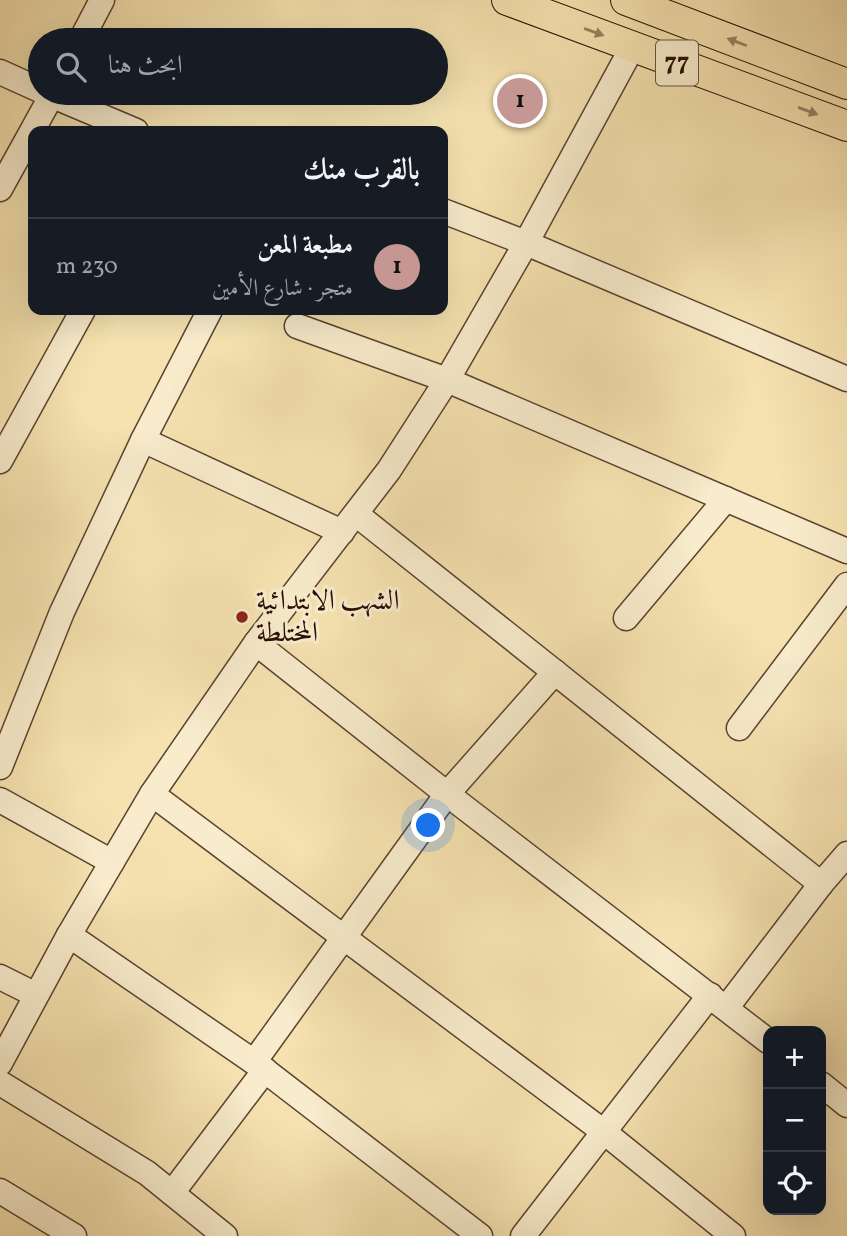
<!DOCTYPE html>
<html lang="ar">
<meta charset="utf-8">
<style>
:root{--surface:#171b24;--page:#20242c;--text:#f1f3f6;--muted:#9ea1a6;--line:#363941;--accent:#c59692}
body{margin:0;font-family:Vollkorn,Amiri,serif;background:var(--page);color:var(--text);direction:rtl}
.controls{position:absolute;right:21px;bottom:21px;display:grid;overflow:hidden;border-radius:14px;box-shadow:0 7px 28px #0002}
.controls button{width:63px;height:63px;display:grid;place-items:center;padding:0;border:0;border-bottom:2px solid var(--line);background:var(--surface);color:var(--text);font:35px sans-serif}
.you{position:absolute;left:429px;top:826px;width:24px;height:24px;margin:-18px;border:5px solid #fff;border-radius:50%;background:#1a73e8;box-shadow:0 0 0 10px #1a73e833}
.badge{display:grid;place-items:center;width:46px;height:46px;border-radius:50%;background:var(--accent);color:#111;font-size:23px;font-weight:700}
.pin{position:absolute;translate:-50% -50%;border:4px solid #fff;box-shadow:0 2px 7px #0006}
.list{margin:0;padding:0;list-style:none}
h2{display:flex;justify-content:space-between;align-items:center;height:91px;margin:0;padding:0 28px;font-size:30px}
h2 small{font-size:23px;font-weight:400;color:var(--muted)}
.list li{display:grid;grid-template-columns:46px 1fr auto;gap:21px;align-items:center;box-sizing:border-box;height:98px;padding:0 28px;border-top:2px solid var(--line)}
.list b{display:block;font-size:26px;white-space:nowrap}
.list p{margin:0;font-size:23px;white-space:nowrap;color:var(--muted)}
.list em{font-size:23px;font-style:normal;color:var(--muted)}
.icon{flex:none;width:38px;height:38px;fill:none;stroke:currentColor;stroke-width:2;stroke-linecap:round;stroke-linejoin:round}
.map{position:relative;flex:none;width:847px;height:1236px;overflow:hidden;direction:ltr}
.search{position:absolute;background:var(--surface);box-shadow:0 7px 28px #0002;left:28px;top:28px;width:420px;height:77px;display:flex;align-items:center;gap:18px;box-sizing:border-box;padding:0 24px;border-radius:38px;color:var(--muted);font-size:26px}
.panel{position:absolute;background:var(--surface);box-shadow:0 7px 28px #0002;left:28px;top:126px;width:420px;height:189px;border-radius:14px;direction:rtl}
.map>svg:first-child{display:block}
</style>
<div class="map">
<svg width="847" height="1236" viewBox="0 0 847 1236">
<rect width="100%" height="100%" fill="#f5e2b0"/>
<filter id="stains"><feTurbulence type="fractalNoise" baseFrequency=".00286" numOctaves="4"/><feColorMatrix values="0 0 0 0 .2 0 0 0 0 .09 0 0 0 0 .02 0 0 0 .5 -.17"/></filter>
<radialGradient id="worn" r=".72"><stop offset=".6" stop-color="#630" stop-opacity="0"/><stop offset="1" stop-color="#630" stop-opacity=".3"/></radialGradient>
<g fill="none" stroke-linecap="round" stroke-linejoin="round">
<g stroke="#5c422f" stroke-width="27">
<g id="minor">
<path d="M81 40 102 0"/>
<path d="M0 72 40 90"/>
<path d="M46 93 136 131"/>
<path d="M0 189 53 93"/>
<path d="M443 211 526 243 847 379"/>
<path d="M297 326 447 380 847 551"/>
<path d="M143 440 342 532"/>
<path d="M0 461 83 310"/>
<path d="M356 514 821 884"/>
<path d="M626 618 726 499"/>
<path d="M256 643 447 794 768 1041"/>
<path d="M739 728 847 585"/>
<path d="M0 767 62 612 143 440 210 310"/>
<path d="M152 794 604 1132 733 1236"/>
<path d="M0 800 112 862"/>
<path d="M69 935 254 1062 480 1236"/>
<path d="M0 977 36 995"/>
<path d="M727 1007 821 884 847 854"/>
<path d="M254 1062 447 794 555 672"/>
<path d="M0 1063 69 935 152 794 256 643 389 470 447 380 526 243 633 46"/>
<path d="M0 1083 147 1173 225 1236"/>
<path d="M821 1084 847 1105"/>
<path d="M0 1191 74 1236"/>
<path d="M172 1193 265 1070"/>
<path d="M523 1236 710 995"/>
</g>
</g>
<g stroke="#290d04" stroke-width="32">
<g id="major">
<path d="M507 0 847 126"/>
<path d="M626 0 847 84"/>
</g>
</g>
<use href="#minor" stroke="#f8eccc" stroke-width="24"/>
<use href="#major" stroke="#f5e2b0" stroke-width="30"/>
</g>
<defs><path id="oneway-solid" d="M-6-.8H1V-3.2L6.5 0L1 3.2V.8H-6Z" transform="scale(1.75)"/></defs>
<g fill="#998263">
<use href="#oneway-solid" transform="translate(594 32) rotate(20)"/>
<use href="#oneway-solid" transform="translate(737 42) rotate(-159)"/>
<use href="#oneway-solid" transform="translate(808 111) rotate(20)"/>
</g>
<circle fill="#8f2418" stroke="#f8eccc" stroke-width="2.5" cx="242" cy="617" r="7"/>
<g text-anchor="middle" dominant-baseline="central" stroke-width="6" stroke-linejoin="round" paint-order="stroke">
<rect fill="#f8eccc" stroke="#675040" stroke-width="2" x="656" y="40.5" width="42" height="45" rx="5"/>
<g font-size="26" font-weight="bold" fill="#290d04">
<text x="677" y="63">77</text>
</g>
<g font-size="28" fill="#290d04" stroke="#f8eccc" text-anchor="start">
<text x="256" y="601">الشهب الابتدائية<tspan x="256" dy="32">المختلطة</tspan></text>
</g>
</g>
<rect width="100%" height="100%" filter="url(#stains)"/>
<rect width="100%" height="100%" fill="url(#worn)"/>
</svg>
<div class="controls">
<button>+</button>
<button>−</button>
<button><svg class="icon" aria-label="locate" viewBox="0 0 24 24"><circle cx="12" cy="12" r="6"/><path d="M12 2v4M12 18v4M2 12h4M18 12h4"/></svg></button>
</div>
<div class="you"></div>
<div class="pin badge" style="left:520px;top:101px">1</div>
<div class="search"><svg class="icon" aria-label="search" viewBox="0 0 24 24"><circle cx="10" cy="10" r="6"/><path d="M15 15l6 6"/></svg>ابحث هنا</div>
<section class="panel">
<h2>بالقرب منك<small></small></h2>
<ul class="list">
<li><span class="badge">1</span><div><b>مطبعة المعن</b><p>متجر · شارع الأمين</p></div><em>230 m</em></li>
</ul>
</section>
</div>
